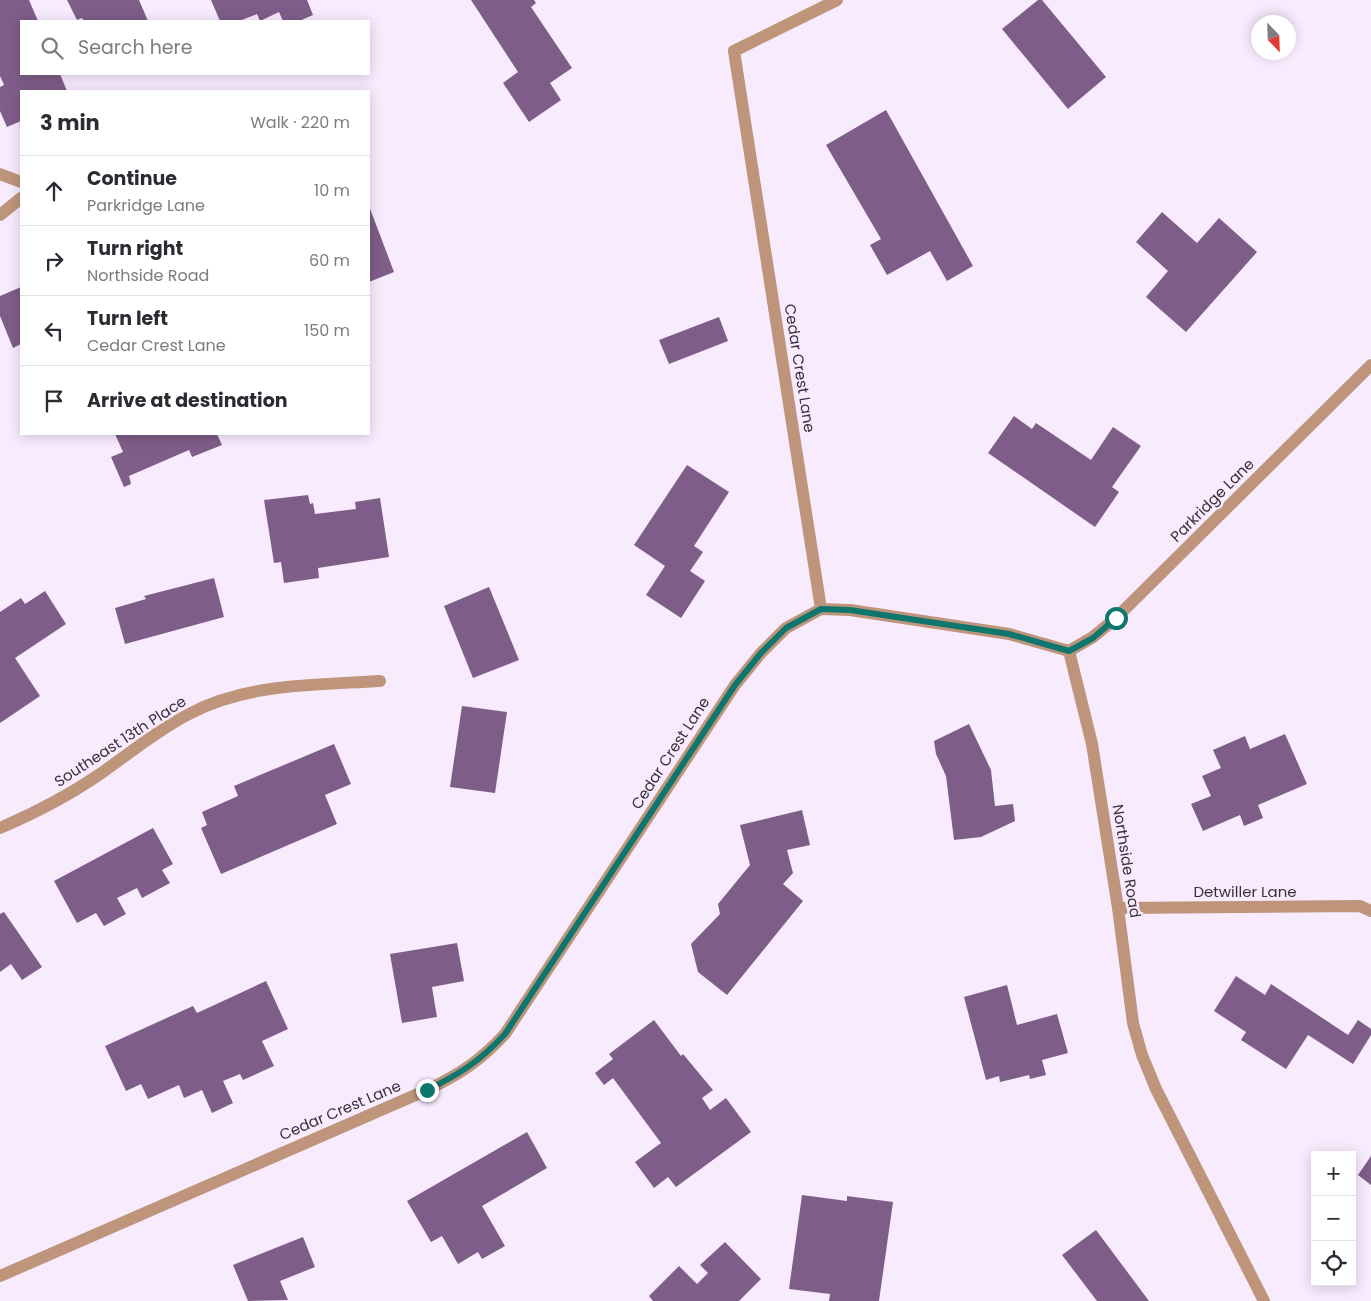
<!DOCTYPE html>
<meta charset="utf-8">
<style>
:root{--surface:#fff;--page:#f7f7f7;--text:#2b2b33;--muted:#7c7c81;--line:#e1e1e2}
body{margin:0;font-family:Poppins,sans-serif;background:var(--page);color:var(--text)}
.controls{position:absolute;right:15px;bottom:15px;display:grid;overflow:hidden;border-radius:0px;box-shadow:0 2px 12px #0003}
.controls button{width:45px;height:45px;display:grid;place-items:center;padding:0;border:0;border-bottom:1px solid var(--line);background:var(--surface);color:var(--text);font:25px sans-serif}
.compass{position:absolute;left:1251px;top:15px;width:45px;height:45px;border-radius:50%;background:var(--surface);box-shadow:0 2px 12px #0003;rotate:157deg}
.stop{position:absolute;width:15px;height:15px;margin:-11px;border:4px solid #0f766e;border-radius:50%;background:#fff}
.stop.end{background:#0f766e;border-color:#fff;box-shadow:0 1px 5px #0008}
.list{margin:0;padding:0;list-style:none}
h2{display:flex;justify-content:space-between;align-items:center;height:65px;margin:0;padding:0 20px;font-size:21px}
h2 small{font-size:16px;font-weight:400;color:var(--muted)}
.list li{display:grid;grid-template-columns:32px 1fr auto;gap:15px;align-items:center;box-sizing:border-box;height:70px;padding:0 20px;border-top:1px solid var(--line)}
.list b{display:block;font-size:19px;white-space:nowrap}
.list p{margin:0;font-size:16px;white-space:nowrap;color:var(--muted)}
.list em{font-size:16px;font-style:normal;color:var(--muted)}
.icon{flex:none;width:28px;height:28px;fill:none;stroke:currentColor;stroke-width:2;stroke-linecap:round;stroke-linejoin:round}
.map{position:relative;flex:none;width:1371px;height:1301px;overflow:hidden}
.search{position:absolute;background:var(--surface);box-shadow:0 2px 12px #0003;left:20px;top:20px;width:350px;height:55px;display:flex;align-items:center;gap:12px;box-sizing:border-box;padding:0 18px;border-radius:0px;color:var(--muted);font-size:19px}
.panel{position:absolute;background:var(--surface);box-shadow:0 2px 12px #0003;left:20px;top:90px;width:350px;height:345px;border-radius:0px}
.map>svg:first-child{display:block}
</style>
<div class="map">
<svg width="1371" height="1301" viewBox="0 0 1371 1301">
<rect width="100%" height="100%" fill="#f9ebfe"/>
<g fill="#7f5d89">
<path d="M0 0H29L38 21H21V74H60L67 91H21V121L7 127 0 111V87L4 85 0 76Z"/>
<path d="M67 0H139L148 21H84L82 18 77 20Z"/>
<path d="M211 0H307L313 15 299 21H283L279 12 260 21 257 14 239 21H220Z"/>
<path d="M471 0H534L536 3 531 7 572 68 550 83 561 100 529 122 503 83 518 72Z"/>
<path d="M1038 0H1042L1106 77 1068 109 1002 29Z"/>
<path d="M886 110 973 266 947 281 930 251 887 275 870 245 881 239 826 145Z"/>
<path d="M369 206 394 272 369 282Z"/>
<path d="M1162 212 1197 243 1219 218 1257 252 1186 332 1146 297 1168 271 1136 242Z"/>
<path d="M21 287V344L13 348 0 316V296Z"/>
<path d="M719 317 728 341 669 364 659 340Z"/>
<path d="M1014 416 1032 429 1036 423 1091 460 1113 427 1141 446 1112 487 1119 492 1095 527 988 453Z"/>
<path d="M115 434H217L222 445 192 457 189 450 129 476 131 484 124 487 111 457 123 452Z"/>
<path d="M687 465 729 492 694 546 703 552 690 571 705 581 681 618 646 595 665 566 634 545Z"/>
<path d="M308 495 310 504 313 503 315 514 356 509 355 502 380 498 389 557 318 568 319 578 284 583 281 562 274 563 264 500Z"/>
<path d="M214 578 224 617 125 644 115 608 146 599 144 596Z"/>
<path d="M489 587 519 660 473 678 444 606Z"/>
<path d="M45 591 66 624 15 658 40 696 0 723V612L21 598 25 604Z"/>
<path d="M462 706 507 712 495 793 450 787Z"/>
<path d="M969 724 991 770 995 806 1013 804 1015 821 981 837 954 840 946 776 936 754 934 741Z"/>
<path d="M1285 734 1307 784 1258 805 1263 818 1244 826 1240 815 1203 831 1191 804 1211 796 1202 776 1221 768 1213 750 1245 736 1250 749Z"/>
<path d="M334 744 351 784 325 795 337 824 221 874 201 828 207 825 202 812 238 796 234 786Z"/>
<path d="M802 810 810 845 787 850 793 873 783 884 803 901 727 995 698 972 691 944 720 914 718 904 750 865 740 825Z"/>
<path d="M153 828 173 864 162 870 170 883 142 898 137 888 117 898 126 914 104 926 96 913 77 923 54 881Z"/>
<path d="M4 912 42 967 22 980 11 964 0 972V914Z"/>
<path d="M457 943 464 981 432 987 437 1017 402 1023 390 954Z"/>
<path d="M1236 976 1265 995 1271 984 1348 1035 1358 1020 1371 1029V1035L1353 1064 1308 1035 1286 1069 1241 1040 1246 1032 1214 1011Z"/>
<path d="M266 981 288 1029 262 1041 274 1066 243 1080 240 1074 223 1081 233 1103 212 1113 202 1090 184 1098 179 1085 148 1099 141 1084 126 1091 105 1046 193 1006 197 1013Z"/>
<path d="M1007 985 1017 1025 1057 1014 1068 1053 1042 1060 1046 1075 1030 1079 1029 1075 1000 1082 999 1076 986 1080 964 997Z"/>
<path d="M654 1020 681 1056 683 1054 713 1090 702 1098 710 1110 726 1098 751 1132 676 1187 668 1177 654 1188 635 1162 661 1143 613 1078 604 1085 595 1073 613 1059 609 1054Z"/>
<path d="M527 1132 547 1168 482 1206 505 1246 482 1259 478 1252 458 1264 442 1236 431 1242 407 1201Z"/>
<path d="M1371 1156V1185L1358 1175Z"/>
<path d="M802 1195 847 1201V1196L893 1202 879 1301H829L830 1294 789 1289Z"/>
<path d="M1096 1230 1149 1301H1097L1062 1255Z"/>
<path d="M303 1237 315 1267 280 1281 288 1300 248 1301 233 1265Z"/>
<path d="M725 1242 761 1279 739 1301H653L649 1296 679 1266 697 1284 708 1273 700 1265Z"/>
</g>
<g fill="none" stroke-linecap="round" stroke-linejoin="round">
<g stroke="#be957b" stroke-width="12">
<path d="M0 174 21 182"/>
<path d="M0 215 21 198"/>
<path d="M821 609 850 610 1009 634 1069 651"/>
<path d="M1069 651 1092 744 1118 908 1133 1023 1142 1055 1156 1089 1264 1301"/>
<path d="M1069 651 1093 637 1116 618 1371 365"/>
<path d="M0 828C35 813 68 796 100 774 130 753 158 730 191 713 248 683 317 685 380 681"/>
<path d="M1118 908 1360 906 1371 911"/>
<path d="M0 1276 427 1090C460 1074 480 1061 505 1034L735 685 761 653 786 628 821 609 734 51 837 0"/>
</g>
</g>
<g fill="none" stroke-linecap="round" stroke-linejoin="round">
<path stroke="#0f766e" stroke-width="6" d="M427 1090C460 1074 480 1061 505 1034L735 685 761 653 786 628 821 609 850 610 1009 634 1069 651 1093 638 1116 618"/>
</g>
<g text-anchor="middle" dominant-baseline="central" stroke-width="5" stroke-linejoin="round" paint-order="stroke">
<g font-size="15" fill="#392f3c" stroke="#f9ebfe">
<text transform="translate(800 368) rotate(81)">Cedar Crest Lane</text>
<text transform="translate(1212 500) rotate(-45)">Parkridge Lane</text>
<text transform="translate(120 741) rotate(-33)">Southeast 13th Place</text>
<text transform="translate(670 753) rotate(-57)">Cedar Crest Lane</text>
<text transform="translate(1127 861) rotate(81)">Northside Road</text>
<text x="1245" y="891">Detwiller Lane</text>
<text transform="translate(340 1110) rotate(-23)">Cedar Crest Lane</text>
</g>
</g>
</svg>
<div class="controls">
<button>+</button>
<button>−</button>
<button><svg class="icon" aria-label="locate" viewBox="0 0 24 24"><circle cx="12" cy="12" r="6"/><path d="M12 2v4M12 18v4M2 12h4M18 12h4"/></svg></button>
</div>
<svg class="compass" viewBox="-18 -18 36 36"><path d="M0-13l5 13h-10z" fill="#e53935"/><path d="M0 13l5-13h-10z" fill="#7c7c81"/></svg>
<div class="stop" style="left:1116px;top:618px"></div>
<div class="stop end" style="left:427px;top:1090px"></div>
<div class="search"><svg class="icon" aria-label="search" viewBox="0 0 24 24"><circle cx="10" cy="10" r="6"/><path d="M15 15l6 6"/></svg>Search here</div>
<section class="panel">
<h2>3 min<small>Walk · 220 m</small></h2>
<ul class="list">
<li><svg class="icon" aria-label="ahead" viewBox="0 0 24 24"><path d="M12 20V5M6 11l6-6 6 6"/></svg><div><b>Continue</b><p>Parkridge Lane</p></div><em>10 m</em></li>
<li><svg class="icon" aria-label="right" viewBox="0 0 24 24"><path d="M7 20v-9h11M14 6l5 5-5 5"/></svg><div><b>Turn right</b><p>Northside Road</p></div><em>60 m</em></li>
<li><svg class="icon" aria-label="left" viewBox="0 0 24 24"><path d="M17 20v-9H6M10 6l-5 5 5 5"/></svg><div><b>Turn left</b><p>Cedar Crest Lane</p></div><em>150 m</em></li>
<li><svg class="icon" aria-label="arrive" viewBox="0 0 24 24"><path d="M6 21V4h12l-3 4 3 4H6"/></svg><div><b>Arrive at destination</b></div></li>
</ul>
</section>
</div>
